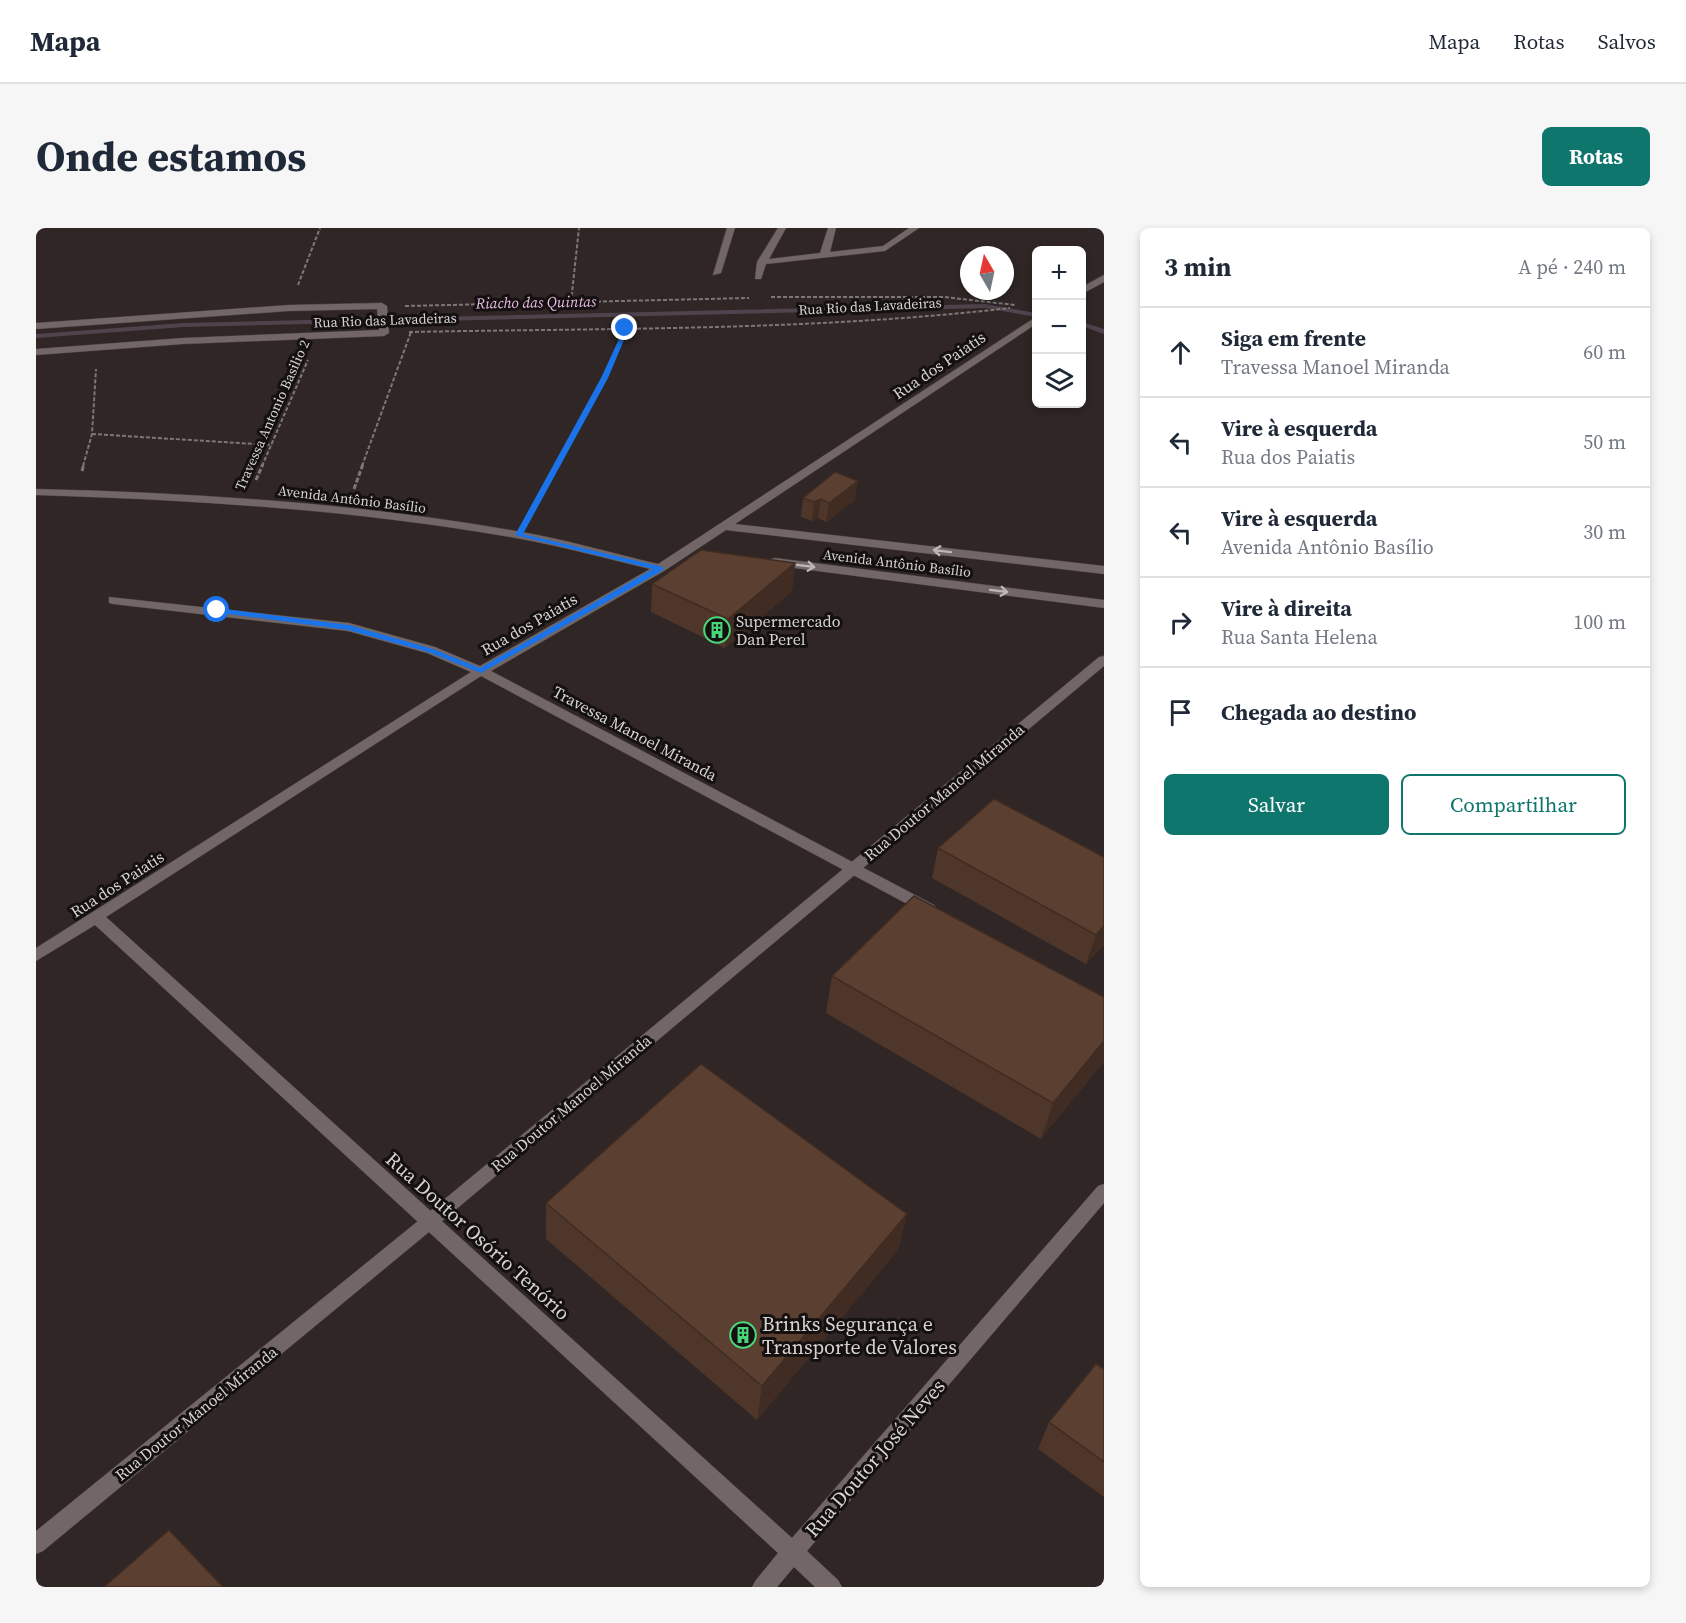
<!DOCTYPE html>
<html lang="pt">
<meta charset="utf-8">
<style>
:root{--surface:#fff;--page:#f6f6f7;--text:#1f2937;--muted:#747a83;--line:#e0e1e3;--accent:#0f766e}
body{margin:0;font-family:"Source Serif 4",serif;background:var(--page);color:var(--text)}
.controls{position:absolute;right:18px;top:18px;display:grid;overflow:hidden;border-radius:9px;box-shadow:0 3px 9px #0003}
.controls button{width:54px;height:54px;display:grid;place-items:center;padding:0;border:0;border-bottom:2px solid var(--line);background:var(--surface);color:var(--text);font:30px sans-serif}
.compass{position:absolute;left:924px;top:18px;width:54px;height:54px;border-radius:50%;background:var(--surface);box-shadow:0 3px 9px #0003;rotate:351deg}
.stop{position:absolute;width:18px;height:18px;margin:-14px;border:4px solid #1a73e8;border-radius:50%;background:#fff}
.stop.end{background:#1a73e8;border-color:#fff;box-shadow:0 2px 6px #0008}
.list{margin:0;padding:0;list-style:none}
h2{display:flex;justify-content:space-between;align-items:center;height:78px;margin:0;padding:0 24px;font-size:26px}
h2 small{font-size:20px;font-weight:400;color:var(--muted)}
.list li{display:grid;grid-template-columns:39px 1fr auto;gap:18px;align-items:center;box-sizing:border-box;height:90px;padding:0 24px;border-top:2px solid var(--line)}
.list b{display:block;font-size:22px;white-space:nowrap}
.list p{margin:0;font-size:20px;white-space:nowrap;color:var(--muted)}
.list em{font-size:20px;font-style:normal;color:var(--muted)}
.actions{display:flex;gap:12px;padding:18px 24px}
.actions a{flex:1;padding:14px 0;border:2px solid var(--accent);border-radius:9px;text-align:center;font-size:21px;color:var(--accent)}
.actions .main{background:var(--accent);color:#fff}
.icon{flex:none;width:33px;height:33px;fill:none;stroke:currentColor;stroke-width:2;stroke-linecap:round;stroke-linejoin:round}
.map{position:relative;flex:none;width:1068px;height:1359px;overflow:hidden;border-radius:9px}
header{display:flex;align-items:center;gap:36px;box-sizing:border-box;height:84px;padding:0 30px;background:var(--surface);border-bottom:2px solid var(--line)}
header strong{font-size:28px}
nav{display:flex;gap:33px;margin-inline-start:auto;font-size:21px}
.intro{display:flex;align-items:center;justify-content:space-between;box-sizing:border-box;height:144px;padding:0 36px}
h1{margin:0;font-size:42px}
.button{padding:15px 27px;border-radius:9px;background:var(--accent);color:#fff;font-size:21px;font-weight:700}
main{display:flex;gap:36px;padding:0 36px}
aside{flex:1;background:var(--surface);border-radius:9px;box-shadow:0 3px 9px #0003}
.map>svg:first-child{display:block}
</style>
<header>
<strong>Mapa</strong>
<nav><a>Mapa</a><a>Rotas</a><a>Salvos</a></nav>
</header>
<div class="intro"><h1>Onde estamos</h1><a class="button">Rotas</a></div>
<main>
<div class="map">
<svg width="1068" height="1359" viewBox="0 0 1068 1359">
<rect width="100%" height="100%" fill="#2f2625"/>
<g fill="none" stroke-linecap="round" stroke-linejoin="round">
<g fill="#51434e" fill-rule="evenodd">
<path d="M949 76 1000 85V89L949 80 148 99 0 110V106L148 95Z"/>
<path d="M1046 94 1068 101V106L1046 98Z"/>
</g>
<g stroke="#494141" stroke-width="1">
<g id="minor">
<path d="M691 0H699L685 45 677 47Z"/>
<path d="M742 0H750L733 31 784 25 792 0H800L794 24 847 18 873 0H883L849 23 730 36 725 51H719L721 34Z"/>
<path d="M1068 47V54L1046 66V59Z"/>
<path d="M346 75 351 78 353 105 348 108 147 116 0 127V121L147 110 343 102 341 81 253 83 0 101V95L253 77Z"/>
<path d="M1000 89V96L699 296 1068 338V346L690 302 628 343 455 443 898 677 901 681 898 685H888L445 448 70 689 756 1310 1062 958 1068 956V975L771 1323 802 1352 806 1359H779L758 1339 741 1359H716L720 1352 742 1325 59 697 0 733V720L435 444 391 425 312 403 77 376 73 375V369L313 395 399 419 444 438 614 341C569 330 525 318 480 310 322 282 161 272 0 267V261C161 265 321 275 480 303 528 311 575 325 622 336Z"/>
<path d="M739 330 1068 372V380L735 337V331Z"/>
</g>
</g>
<g stroke="#494141" stroke-width="1">
<path id="tertiary" d="M1068 428V438L399 999 7 1323 0 1326V1303L387 989 1063 429Z"/>
</g>
<g stroke="#7e7776" stroke-width="2" stroke-dasharray="4 2" stroke-linecap="butt">
<path d="M262 57 284 0"/>
<path d="M735 69H908L979 77"/>
<path d="M535 74 543 0"/>
<path d="M369 78 713 70"/>
<path d="M373 104C574 100 774 103 974 80"/>
<path d="M56 206 236 217"/>
<path d="M47 238 56 206 60 141"/>
<path d="M226 238 272 132"/>
<path d="M326 238 375 104"/>
<path d="M521 238 569 150 589 100"/>
</g>
<g stroke="#7e7776" stroke-width="3" stroke-dasharray="5 2" stroke-linecap="butt">
<path d="M46 243 48 236"/>
<path d="M220 252 227 236"/>
<path d="M318 261 327 236"/>
<path d="M495 285 522 236"/>
</g>
<use href="#minor" fill="#726766" fill-rule="evenodd"/>
<use href="#tertiary" fill="#726766" fill-rule="evenodd"/>
</g>
<g fill="#4e362a">
<path d="M767 270 819 272 790 294 782 290 776 293 765 289Z"/>
<path d="M759 335 756 363 689 420 615 384 616 356Z"/>
<path d="M902 620 1068 629V717L1050 736 896 650Z"/>
<path d="M796 748 1068 769 1005 911 790 785Z"/>
<path d="M510 975 871 986 862 1022 721 1192 510 1011Z"/>
<path d="M1068 1141V1269L1002 1221 1013 1194Z"/>
</g>
<g fill="#402c22">
<path d="M822 253 819 272 790 294 793 275Z"/>
<path d="M785 271 782 290 776 293 778 274Z"/>
<path d="M759 335 756 363 689 420 692 391Z"/>
<path d="M1068 698V717L1050 736 1060 707Z"/>
<path d="M1068 813V834L1005 911 1017 875Z"/>
<path d="M871 986 862 1022 721 1192 726 1158Z"/>
</g>
<g fill="#5b3f31" stroke="#402c22" stroke-width="1.5">
<path d="M799 244 822 253 793 275 785 271 778 274 767 270Z"/>
<path d="M665 322 759 335 692 391 616 356Z"/>
<path d="M958 571 1068 629V698L1060 707 902 620Z"/>
<path d="M878 668 1068 769V813L1017 875 796 748Z"/>
<path d="M665 836 871 986 726 1158 510 975Z"/>
<path d="M1060 1136 1068 1141V1234L1013 1194Z"/>
<path d="M133 1302 187 1359H68Z"/>
</g>
<defs><path id="oneway-shaft" d="M-6 0H5M1.5-3L5.5 0L1.5 3" fill="none" stroke-width="1.6" stroke-linecap="round" stroke-linejoin="round" transform="scale(1.5)"/></defs>
<g stroke="#beb6b6">
<use href="#oneway-shaft" transform="translate(906 323) rotate(-173)"/>
<use href="#oneway-shaft" transform="translate(770 338) rotate(7)"/>
<use href="#oneway-shaft" transform="translate(963 363) rotate(7)"/>
</g>
<path fill="#1a73e8" d="M589 98 593 100 572 150 487 306 627 339V342L445 445 392 424 312 402 178 384 181 380 313 397 397 421 444 440 617 341 479 307 565 150Z"/>
<defs>
<g id="building-ring" transform="scale(1.35)"><circle r="9.5" fill="#141010" stroke="#48d779" stroke-width="1.5"/><path d="M-4-6H4V6H1V3H-1V6H-4ZM-2.5-4.3h1.7v1.8h-1.7ZM.8-4.3h1.7v1.8H.8ZM-2.5-1h1.7V.8h-1.7ZM.8-1h1.7V.8H.8Z" fill="#48d779"/></g>
</defs>
<g fill-rule="evenodd">
<use href="#building-ring" x="681" y="402"/>
<use href="#building-ring" x="707" y="1107"/>
</g>
<g text-anchor="middle" dominant-baseline="central" stroke-width="6" stroke-linejoin="round" paint-order="stroke">
<g font-size="14" fill="#d7d1d1" stroke="#141010">
<text transform="translate(834 78) rotate(-3)">Rua Rio das Lavadeiras</text>
<text transform="translate(349 92) rotate(-2)">Rua Rio das Lavadeiras</text>
<text transform="translate(236 187) rotate(-66)">Travessa Antonio Basilio 2</text>
<text transform="translate(316 271) rotate(7)">Avenida Antônio Basílio</text>
<text transform="translate(861 335) rotate(7)">Avenida Antônio Basílio</text>
</g>
<g font-size="15" font-style="italic" fill="#eabbe4" stroke="#141010">
<text transform="translate(500 74) rotate(-1)">Riacho das Quintas</text>
</g>
<g font-size="16" fill="#d7d1d1" stroke="#141010">
<text transform="translate(903 137) rotate(-34)">Rua dos Paiatis</text>
<text transform="translate(493 396) rotate(-30)">Rua dos Paiatis</text>
<text transform="translate(599 505) rotate(28)">Travessa Manoel Miranda</text>
<text transform="translate(908 564) rotate(-40)">Rua Doutor Manoel Miranda</text>
<text transform="translate(81 656) rotate(-33)">Rua dos Paiatis</text>
<text transform="translate(535 875) rotate(-40)">Rua Doutor Manoel Miranda</text>
<text transform="translate(160 1185) rotate(-39)">Rua Doutor Manoel Miranda</text>
</g>
<g font-size="16" fill="#d7d1d1" stroke="#141010" text-anchor="start">
<text x="700" y="393">Supermercado<tspan x="700" dy="18">Dan Perel</tspan></text>
</g>
<g font-size="20" fill="#d7d1d1" stroke="#141010">
<text transform="translate(442 1008) rotate(42)">Rua Doutor Osório Tenório</text>
<text transform="translate(839 1230) rotate(-49)">Rua Doutor José Neves</text>
</g>
<g font-size="20" fill="#d7d1d1" stroke="#141010" text-anchor="start">
<text x="726" y="1096">Brinks Segurança e<tspan x="726" dy="23">Transporte de Valores</tspan></text>
</g>
</g>
</svg>
<div class="controls">
<button>+</button>
<button>−</button>
<button><svg class="icon" aria-label="layers" viewBox="0 0 24 24"><path d="M12 4l9 5-9 5-9-5zM3 14l9 5 9-5"/></svg></button>
</div>
<svg class="compass" viewBox="-18 -18 36 36"><path d="M0-13l5 13h-10z" fill="#e53935"/><path d="M0 13l5-13h-10z" fill="#747a83"/></svg>
<div class="stop" style="left:181px;top:382px"></div>
<div class="stop end" style="left:589px;top:100px"></div>
</div>
<aside>
<h2>3 min<small>A pé · 240 m</small></h2>
<ul class="list">
<li><svg class="icon" aria-label="ahead" viewBox="0 0 24 24"><path d="M12 20V5M6 11l6-6 6 6"/></svg><div><b>Siga em frente</b><p>Travessa Manoel Miranda</p></div><em>60 m</em></li>
<li><svg class="icon" aria-label="left" viewBox="0 0 24 24"><path d="M17 20v-9H6M10 6l-5 5 5 5"/></svg><div><b>Vire à esquerda</b><p>Rua dos Paiatis</p></div><em>50 m</em></li>
<li><svg class="icon" aria-label="left" viewBox="0 0 24 24"><path d="M17 20v-9H6M10 6l-5 5 5 5"/></svg><div><b>Vire à esquerda</b><p>Avenida Antônio Basílio</p></div><em>30 m</em></li>
<li><svg class="icon" aria-label="right" viewBox="0 0 24 24"><path d="M7 20v-9h11M14 6l5 5-5 5"/></svg><div><b>Vire à direita</b><p>Rua Santa Helena</p></div><em>100 m</em></li>
<li><svg class="icon" aria-label="arrive" viewBox="0 0 24 24"><path d="M6 21V4h12l-3 4 3 4H6"/></svg><div><b>Chegada ao destino</b></div></li>
</ul>
<div class="actions"><a class="main">Salvar</a><a>Compartilhar</a></div>
</aside>
</main>
